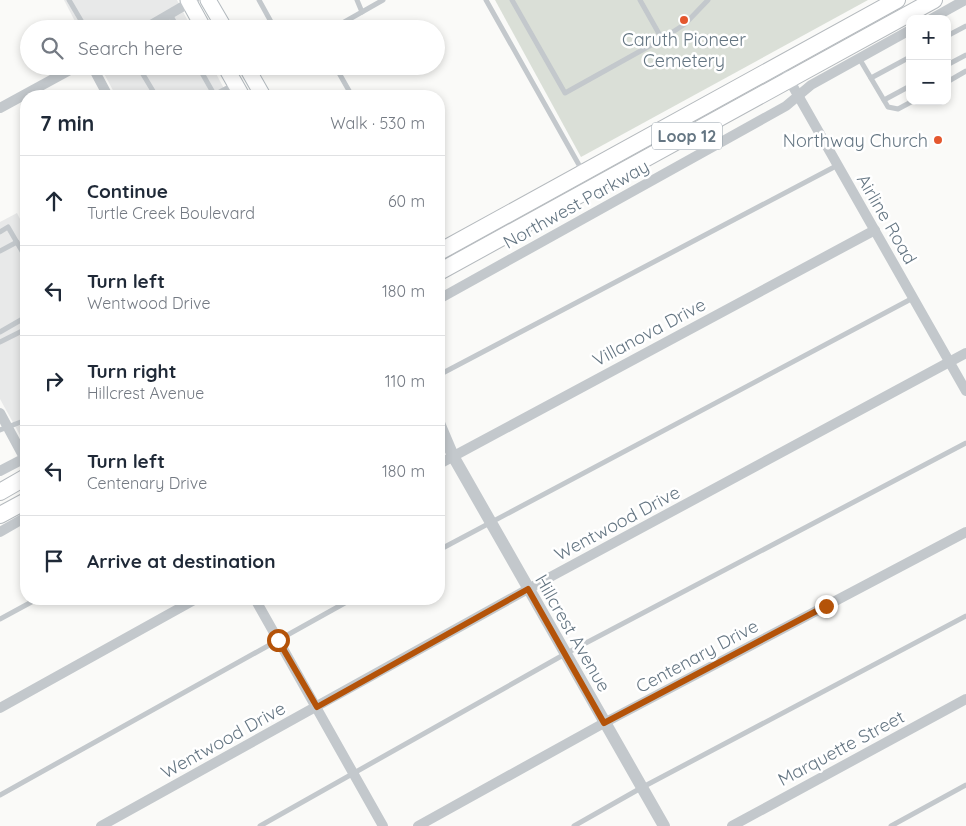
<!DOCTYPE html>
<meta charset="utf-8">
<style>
:root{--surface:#fff;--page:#f2f2f3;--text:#1f2937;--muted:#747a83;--line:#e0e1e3}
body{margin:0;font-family:Quicksand,sans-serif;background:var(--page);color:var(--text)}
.controls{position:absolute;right:15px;top:15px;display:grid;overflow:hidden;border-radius:10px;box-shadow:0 2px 8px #0003}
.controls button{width:45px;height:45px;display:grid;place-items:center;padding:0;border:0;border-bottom:1px solid var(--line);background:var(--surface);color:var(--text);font:25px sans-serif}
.stop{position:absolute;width:15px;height:15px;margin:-11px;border:4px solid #b45309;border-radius:50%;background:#fff}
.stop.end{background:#b45309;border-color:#fff;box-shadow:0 1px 5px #0008}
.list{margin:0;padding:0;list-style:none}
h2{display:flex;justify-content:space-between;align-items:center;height:65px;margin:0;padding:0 20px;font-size:21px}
h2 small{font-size:16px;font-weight:400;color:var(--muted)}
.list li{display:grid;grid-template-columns:32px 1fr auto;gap:15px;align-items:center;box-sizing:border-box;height:90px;padding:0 20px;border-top:1px solid var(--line)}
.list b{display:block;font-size:19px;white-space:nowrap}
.list p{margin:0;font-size:16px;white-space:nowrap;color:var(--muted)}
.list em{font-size:16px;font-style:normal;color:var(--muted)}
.icon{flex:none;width:28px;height:28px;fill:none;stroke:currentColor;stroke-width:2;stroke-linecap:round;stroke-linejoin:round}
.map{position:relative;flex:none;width:966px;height:826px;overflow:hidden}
.search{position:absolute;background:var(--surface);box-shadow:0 2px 8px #0003;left:20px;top:20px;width:425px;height:55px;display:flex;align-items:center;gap:12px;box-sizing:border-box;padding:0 18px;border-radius:28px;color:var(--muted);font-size:19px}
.panel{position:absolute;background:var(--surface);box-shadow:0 2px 8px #0003;left:20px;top:90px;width:425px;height:515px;border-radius:20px}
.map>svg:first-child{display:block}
</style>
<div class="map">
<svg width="966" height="826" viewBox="0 0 966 826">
<rect width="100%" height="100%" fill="#fafaf8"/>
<g fill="#e8e9e9">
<path d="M64 0H177L192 29H79Z"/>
<path d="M100 66H212L228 96H116Z"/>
<path d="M17 213 26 231V446L0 399V222Z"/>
</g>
<path fill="#dadfd7" d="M495 0H868L581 157Z"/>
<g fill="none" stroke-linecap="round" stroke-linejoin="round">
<g stroke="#b3babf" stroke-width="17">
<g id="secondary">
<path d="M188 0 204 29"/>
<path d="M208 0 225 29"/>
<path d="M225 66 242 96"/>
<path d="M246 66 263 96"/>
</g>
</g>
<g stroke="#b5babe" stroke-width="18">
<g id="primary">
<path d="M439 252 897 0"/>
<path d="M439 272 934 0"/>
<path d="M0 492 26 477"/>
<path d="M0 515 26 501"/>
</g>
</g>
<g stroke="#c3c8cc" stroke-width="5">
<path d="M69 0 86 29"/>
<path d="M259 0 275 29"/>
<path d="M357 0 362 12"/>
<path d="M486 0 583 172"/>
<path d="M512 0 565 93 662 39"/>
<path d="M640 0 662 39 685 24 708 0"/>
<path d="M170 14 178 29"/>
<path d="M332 29 383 0"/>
<path d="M947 36 966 26"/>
<path d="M859 58 888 107 898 109 913 101"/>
<path d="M947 65 966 55"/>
<path d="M138 66 156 96"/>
<path d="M198 66 215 96"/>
<path d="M335 66 352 96"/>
<path d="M252 73 265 66"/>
<path d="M871 78 910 57"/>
<path d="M947 82 966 71"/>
<path d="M214 95 233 85"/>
<path d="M884 100 910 86"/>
<path d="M0 232 8 227 26 258"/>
<path d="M0 251 17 242"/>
<path d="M0 332 26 317"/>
<path d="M0 342 26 329"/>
<path d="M439 375 838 165"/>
<path d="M0 430 26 420"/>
<path d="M439 550 913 298"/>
<path d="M0 619 37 599"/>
<path d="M0 795 352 599"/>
<path d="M260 826 565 654 966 443"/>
<path d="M574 826 641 788 966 616"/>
<path d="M891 826 966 785"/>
</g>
<g stroke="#c3c8cc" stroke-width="10">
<path d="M931 19 965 0"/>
<path d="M144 29 194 0"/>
<path d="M92 66 108 96"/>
<path d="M787 76 966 391"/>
<path d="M0 108 77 66"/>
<path d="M439 299 786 106 811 85 910 30"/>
<path d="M0 413 26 461"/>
<path d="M439 464 875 230"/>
<path d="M0 471 25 458"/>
<path d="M0 532 26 517"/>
<path d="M255 599 383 826"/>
<path d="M0 708 196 599"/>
<path d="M101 826 528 589 966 353"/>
<path d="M418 826 604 723 966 532"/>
<path d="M732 826 966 699"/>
</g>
<path stroke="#c3c8cc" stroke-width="12" d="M439 423 453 456 664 826"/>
<use href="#secondary" stroke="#fff" stroke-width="15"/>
<use href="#primary" stroke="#fff" stroke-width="16"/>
</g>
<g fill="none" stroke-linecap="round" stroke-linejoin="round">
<path stroke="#b45309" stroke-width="6" d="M278 640 317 707 528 589 604 723 826 606"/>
</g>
<g fill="#e4572e" stroke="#fff" stroke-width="2">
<circle cx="684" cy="20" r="5"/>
<circle cx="938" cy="140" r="5"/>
</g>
<g text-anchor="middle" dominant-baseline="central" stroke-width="5" stroke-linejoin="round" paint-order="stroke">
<rect fill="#fff" stroke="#939fa8" stroke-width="1" x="652" y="122.5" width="70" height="27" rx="4"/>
<g font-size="16" font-weight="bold" fill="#657683">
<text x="687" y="136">Loop 12</text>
</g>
<g font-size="18" fill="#657683" stroke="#fff">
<text x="684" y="39">Caruth Pioneer<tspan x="684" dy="21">Cemetery</tspan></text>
<text x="928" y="140" text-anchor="end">Northway Church</text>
</g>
<g font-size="18" fill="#657683" stroke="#fff">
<text transform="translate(576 204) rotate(-29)">Northwest Parkway</text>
<text transform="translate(887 219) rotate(60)">Airline Road</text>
<text transform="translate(649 332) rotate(-28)">Villanova Drive</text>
<text transform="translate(617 523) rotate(-28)">Wentwood Drive</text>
<text transform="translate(573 633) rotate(60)">Hillcrest Avenue</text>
<text transform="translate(697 656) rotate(-28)">Centenary Drive</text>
<text transform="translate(223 740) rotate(-29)">Wentwood Drive</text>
<text transform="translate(841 748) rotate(-28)">Marquette Street</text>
</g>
</g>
</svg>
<div class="controls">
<button>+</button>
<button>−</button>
</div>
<div class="stop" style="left:278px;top:640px"></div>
<div class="stop end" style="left:826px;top:606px"></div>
<div class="search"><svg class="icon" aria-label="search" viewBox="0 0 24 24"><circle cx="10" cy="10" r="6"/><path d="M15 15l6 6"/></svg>Search here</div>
<section class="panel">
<h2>7 min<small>Walk · 530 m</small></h2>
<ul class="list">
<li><svg class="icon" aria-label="ahead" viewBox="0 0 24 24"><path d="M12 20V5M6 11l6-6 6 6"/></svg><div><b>Continue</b><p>Turtle Creek Boulevard</p></div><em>60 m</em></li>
<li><svg class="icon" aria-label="left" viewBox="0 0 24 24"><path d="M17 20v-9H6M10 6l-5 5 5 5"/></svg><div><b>Turn left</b><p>Wentwood Drive</p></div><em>180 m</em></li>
<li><svg class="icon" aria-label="right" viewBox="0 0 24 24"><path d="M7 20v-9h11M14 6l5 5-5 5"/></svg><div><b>Turn right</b><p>Hillcrest Avenue</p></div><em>110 m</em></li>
<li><svg class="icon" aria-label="left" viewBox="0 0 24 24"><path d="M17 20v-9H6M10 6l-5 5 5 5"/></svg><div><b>Turn left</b><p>Centenary Drive</p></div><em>180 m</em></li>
<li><svg class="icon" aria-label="arrive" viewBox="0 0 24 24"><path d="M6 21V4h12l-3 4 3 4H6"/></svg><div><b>Arrive at destination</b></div></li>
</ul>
</section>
</div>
